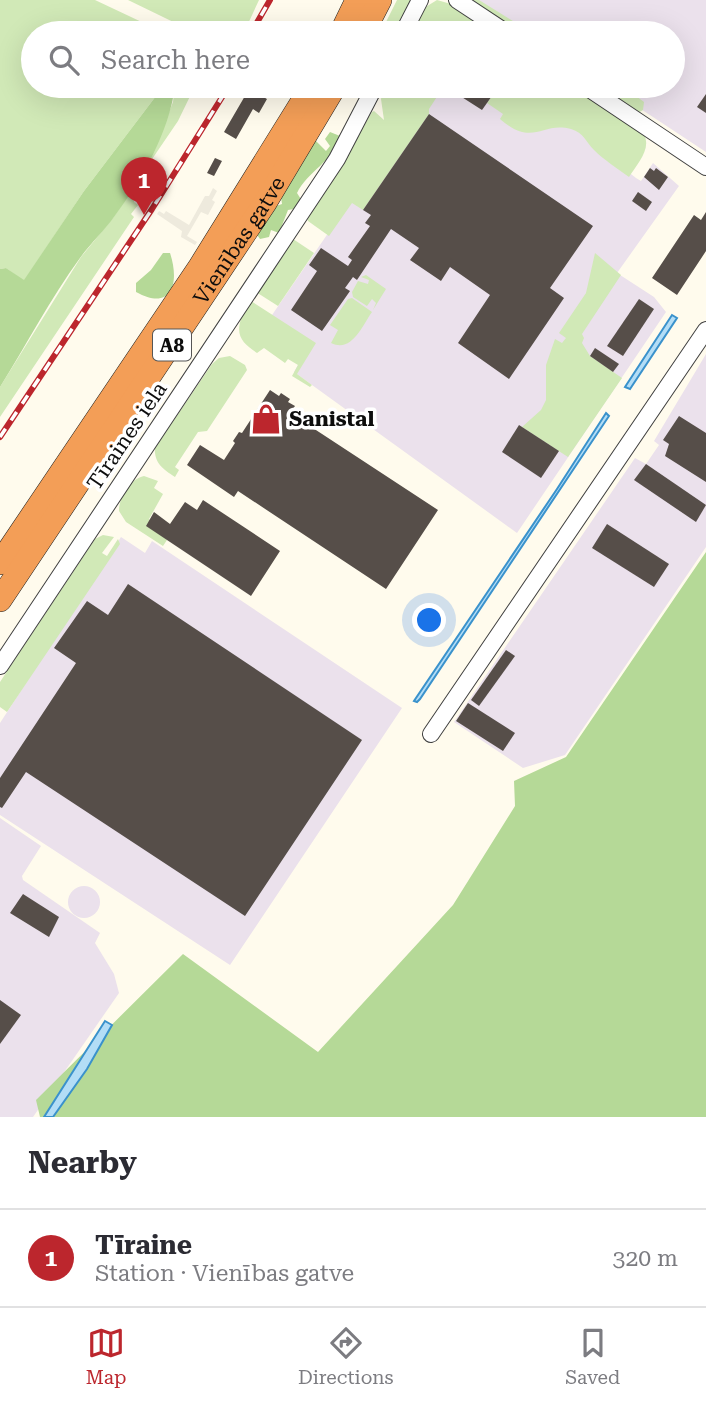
<!DOCTYPE html>
<meta charset="utf-8">
<style>
:root{--surface:#fff;--page:#f2f2f3;--text:#2b2b33;--muted:#7c7c81;--line:#e1e1e2;--accent:#bc262d}
body{margin:0;font-family:"Roboto Serif",serif;background:var(--page);color:var(--text)}
.you{position:absolute;left:430px;top:621px;width:24px;height:24px;margin:-18px;border:5px solid #fff;border-radius:50%;background:#1a73e8;box-shadow:0 0 0 10px #1a73e833}
.badge{display:grid;place-items:center;width:46px;height:46px;border-radius:50%;background:var(--accent);color:#fff;font-size:23px;font-weight:700}
.pin{position:absolute;translate:-50% -58px;filter:drop-shadow(0 2px 4px #0008)}
.pin::after{content:'';position:absolute;top:37px;width:24px;height:21px;background:inherit;clip-path:polygon(0 0,100% 0,50% 100%)}
.list{margin:0;padding:0;list-style:none}
h2{display:flex;justify-content:space-between;align-items:center;height:91px;margin:0;padding:0 28px;font-size:30px}
h2 small{font-size:23px;font-weight:400;color:var(--muted)}
.list li{display:grid;grid-template-columns:46px 1fr auto;gap:21px;align-items:center;box-sizing:border-box;height:98px;padding:0 28px;border-top:2px solid var(--line)}
.list b{display:block;font-size:26px;white-space:nowrap}
.list p{margin:0;font-size:23px;white-space:nowrap;color:var(--muted)}
.list em{font-size:23px;font-style:normal;color:var(--muted)}
.icon{flex:none;width:38px;height:38px;fill:none;stroke:currentColor;stroke-width:2;stroke-linecap:round;stroke-linejoin:round}
.map{position:relative;flex:none;width:706px;height:1117px;overflow:hidden}
.search{position:absolute;background:var(--surface);box-shadow:0 7px 28px #0002;left:21px;right:21px;top:21px;height:77px;display:flex;align-items:center;gap:18px;box-sizing:border-box;padding:0 24px;border-radius:38px;color:var(--muted);font-size:26px}
.sheet{height:189px;background:var(--surface)}
nav{display:flex;justify-content:space-around;align-items:center;box-sizing:border-box;height:98px;border-top:2px solid var(--line);background:var(--surface);font-size:19px;color:var(--muted)}
nav a{display:grid;justify-items:center;gap:4px}
nav .on{color:var(--accent)}
.map>svg:first-child{display:block}
</style>
<div class="map">
<svg width="706" height="1117" viewBox="0 0 706 1117">
<rect width="100%" height="100%" fill="#fffbed"/>
<g fill="#ebe1ec">
<path d="M477 0H706V152L606 86H673V33H527Z"/>
<path d="M412 86H545L612 159 636 178 641 181 653 163 679 186 617 273 654 297 666 312 517 533 294 372 299 363 259 334 383 153Z"/>
<path d="M706 354V547L565 755 523 768 454 722 635 458 646 464 659 445 654 441Z"/>
<path d="M121 537 145 553 152 541 402 708 230 965 0 815V723Z"/>
<path d="M0 818 41 846 22 876 23 880 100 933 95 943 114 974 119 993 33 1117H0Z"/>
<circle cx="84" cy="902" r="16"/>
</g>
<g fill="#d1e9b7">
<path d="M0 0H95L165 33H33V86H168L156 96 84 191 24 281 6 268 0 269Z"/>
<path d="M128 0H259L247 26 240 33H196Z"/>
<path d="M397 0H411L397 31 384 26Z"/>
<path d="M437 0 451 4 495 33H411L424 8Z"/>
<path d="M469 0H479L526 29 530 24 535 28V33H518Z"/>
<path d="M175 86H195L178 121 148 165 173 102Z"/>
<path d="M384 86H444L429 109V114L363 210 352 203 329 236 308 221 306 216 338 171 372 112 374 111 384 120 381 99Z"/>
<path d="M499 86H573L643 133C653 148 637 164 629 177 617 168 604 160 594 150 586 142 584 133 571 129 541 121 534 148 500 119L503 114 487 103Z"/>
<path d="M613 86H621L628 91 632 86H642L636 96 644 102 643 110 638 113 608 93Z"/>
<path d="M132 190 134 202 138 205 131 214 134 217 0 417V387L81 257 113 218Z"/>
<path d="M293 239 314 253 278 306 256 292Z"/>
<path d="M595 253 621 275 582 334 584 338 582 343 590 356 622 378 568 457 522 427 541 410 546 400V365L555 339 562 343 566 338 559 333 586 293Z"/>
<path d="M366 275 386 289 373 310 376 303 372 299 367 306 353 297 352 292 358 281 368 284 369 280 361 277Z"/>
<path d="M352 298 372 312C362 326 352 353 331 343L338 330 330 325 348 299Z"/>
<path d="M251 301 316 343 297 374 312 385 310 387 292 376 298 365 288 359 285 363 264 348 257 353C244 344 235 337 241 319L238 318Z"/>
<path d="M230 356 245 365 247 370 207 431 198 432 175 467 179 470 175 477C163 469 154 463 155 448L212 364 219 358Z"/>
<path d="M144 476 158 481 154 488 163 494 149 519 167 540 163 546 126 522 119 511C119 497 130 479 144 476Z"/>
<path d="M103 535 114 537 102 553 107 556 118 539 120 544 7 712 0 707V682L95 539Z"/>
</g>
<g fill="#b5d997">
<path d="M168 86H175C169 133 142 179 114 217 104 231 90 244 80 258 50 299 27 344 0 387V269L6 268 24 280 84 191 156 96Z"/>
<path d="M330 132 340 136C335 160 307 172 297 193L302 201 294 209 288 210 279 233 271 230 269 237 260 239 255 232 273 207 282 204 281 197 314 139 326 151 330 146 325 139Z"/>
<path d="M163 253H170C180 283 172 312 136 292V283L151 270Z"/>
<path d="M706 552V1117H40L36 1100 183 954 318 1052 453 905 515 806 514 781 566 757Z"/>
</g>
<path fill="#eeeadd" d="M213 188 217 191 212 200 215 202 208 215 201 212 187 236 197 242 195 245 181 237 182 231 157 214 159 211 164 214 166 211 189 225 205 196H209Z"/>
<g fill="#b3ddf6" stroke="#3a92cc" stroke-width="2">
<path d="M672 315 677 318 630 389 625 387Z"/>
<path d="M606 413 609 416 420 699 417 702 414 701 557 489Z"/>
<path d="M105 1021 112 1025 87 1069 53 1117H44Z"/>
</g>
<g fill="#564e49">
<path d="M462 86H499L482 110 457 94Z"/>
<path d="M249 89 267 99 259 113 253 109 236 139 224 132Z"/>
<path d="M706 94V113L697 107Z"/>
<path d="M429 114 593 226 550 288 564 298 509 379 458 343 490 295 450 267 441 281 410 260 419 248 391 229 357 280 353 277 345 288 350 291 322 331 291 310 317 271 309 265 321 248 348 266 352 260 348 257 370 226 365 223 371 215 363 210Z"/>
<path d="M215 158 222 161 214 176 207 173Z"/>
<path d="M650 168 654 171 656 168 668 177 659 190 644 177Z"/>
<path d="M638 192 652 202 646 211 632 201Z"/>
<path d="M706 212V251L677 295 652 278 694 215 701 220Z"/>
<path d="M639 299 654 309 623 356 607 346Z"/>
<path d="M595 348 619 364 613 372 590 356Z"/>
<path d="M270 390 279 396 281 393 290 399 288 402 295 406 290 413 438 510 386 589 238 491 234 497 187 465 200 445 224 460 235 443 233 441 239 432 242 433Z"/>
<path d="M679 416 706 433V482L665 456 669 444 663 440Z"/>
<path d="M519 425 559 451 541 478 502 452Z"/>
<path d="M646 464 706 505 696 522 634 480Z"/>
<path d="M203 500 280 551 251 596 146 526 154 512 170 524 185 502 197 510Z"/>
<path d="M607 524 669 564 654 587 592 548Z"/>
<path d="M128 584 362 740 245 916 26 772 2 808 0 807V778L76 663 54 648 87 601 108 615Z"/>
<path d="M506 650 515 656 479 706 471 700Z"/>
<path d="M468 703 515 733 503 751 456 721Z"/>
<path d="M23 894 59 917 49 937 10 913Z"/>
<path d="M0 1000 21 1015 0 1044Z"/>
</g>
<g fill="none" stroke-linecap="round" stroke-linejoin="round">
<g stroke="#404040" stroke-width="18">
<g id="minor">
<path d="M457 0 507 33"/>
<path d="M403 33 420 0"/>
<path d="M585 86 706 167"/>
<path d="M0 666 337 159 375 86"/>
<path d="M431 734 706 330"/>
</g>
</g>
<g stroke="#1e1e1e" stroke-width="24">
<g id="highway">
<path d="M341 33 357 0"/>
<path d="M363 33 380 0"/>
<path d="M0 563 199 268 312 86"/>
<path id="s1" d="M0 600 265 203 335 86"/>
</g>
</g>
<use href="#minor" stroke="#fff" stroke-width="16"/>
<use href="#highway" stroke="#f39e57" stroke-width="23"/>
<g stroke="#bc262d" stroke-width="6">
<g id="rail">
<path d="M251 33 270 0"/>
<path d="M0 437 152 209 229 86"/>
</g>
</g>
<use href="#rail" stroke="#fff" stroke-width="3.5" stroke-dasharray="10" stroke-linecap="butt"/>
</g>
<defs>
<g id="shop-bare" transform="scale(2.415)"><path d="M-5-2.5h2.3a2.7 3.5 0 0 1 5.4 0H5L5.5 6h-11ZM-1.5-2.5h3a1.5 2.3 0 0 0-3 0Z" fill="#bc262d" stroke="#fff" stroke-width="2.5" paint-order="stroke"/></g>
</defs>
<g fill-rule="evenodd">
<use href="#shop-bare" x="266" y="419"/>
</g>
<g text-anchor="middle" dominant-baseline="central" stroke-width="7" stroke-linejoin="round" paint-order="stroke">
<rect fill="#fff" stroke="#565656" stroke-width="2" x="153" y="329.5" width="38" height="31" rx="5"/>
<g font-size="19" font-weight="bold" fill="#0d0d0d">
<text x="172" y="345">A8</text>
</g>
<g font-size="21" fill="#0d0d0d" stroke="#fff">
<text stroke="none"><textPath href="#s1" startOffset="432">Vienības gatve</textPath></text>
<text transform="translate(127 436) rotate(-56)">Tīraines iela</text>
</g>
<g font-size="21" font-weight="bold" fill="#0d0d0d" stroke="#fff" text-anchor="start">
<text x="289" y="419">Sanistal</text>
</g>
</g>
</svg>
<div class="you"></div>
<div class="pin badge" style="left:144px;top:215px">1</div>
<div class="search"><svg class="icon" aria-label="search" viewBox="0 0 24 24"><circle cx="10" cy="10" r="6"/><path d="M15 15l6 6"/></svg>Search here</div>
</div>
<section class="sheet">
<h2>Nearby<small></small></h2>
<ul class="list">
<li><span class="badge">1</span><div><b>Tīraine</b><p>Station · Vienības gatve</p></div><em>320 m</em></li>
</ul>
</section>
<nav>
<a class="on"><svg class="icon" aria-label="map" viewBox="0 0 24 24"><path d="M3 6l6-2 6 2 6-2v14l-6 2-6-2-6 2zM9 4v14M15 6v14"/></svg>Map</a>
<a><svg class="icon" aria-label="directions" viewBox="0 0 24 24"><path d="M12 3l9 9-9 9-9-9zM9 14v-3h6M13 9l2 2-2 2"/></svg>Directions</a>
<a><svg class="icon" aria-label="saved" viewBox="0 0 24 24"><path d="M7 4h10v16l-5-4-5 4z"/></svg>Saved</a>
</nav>
